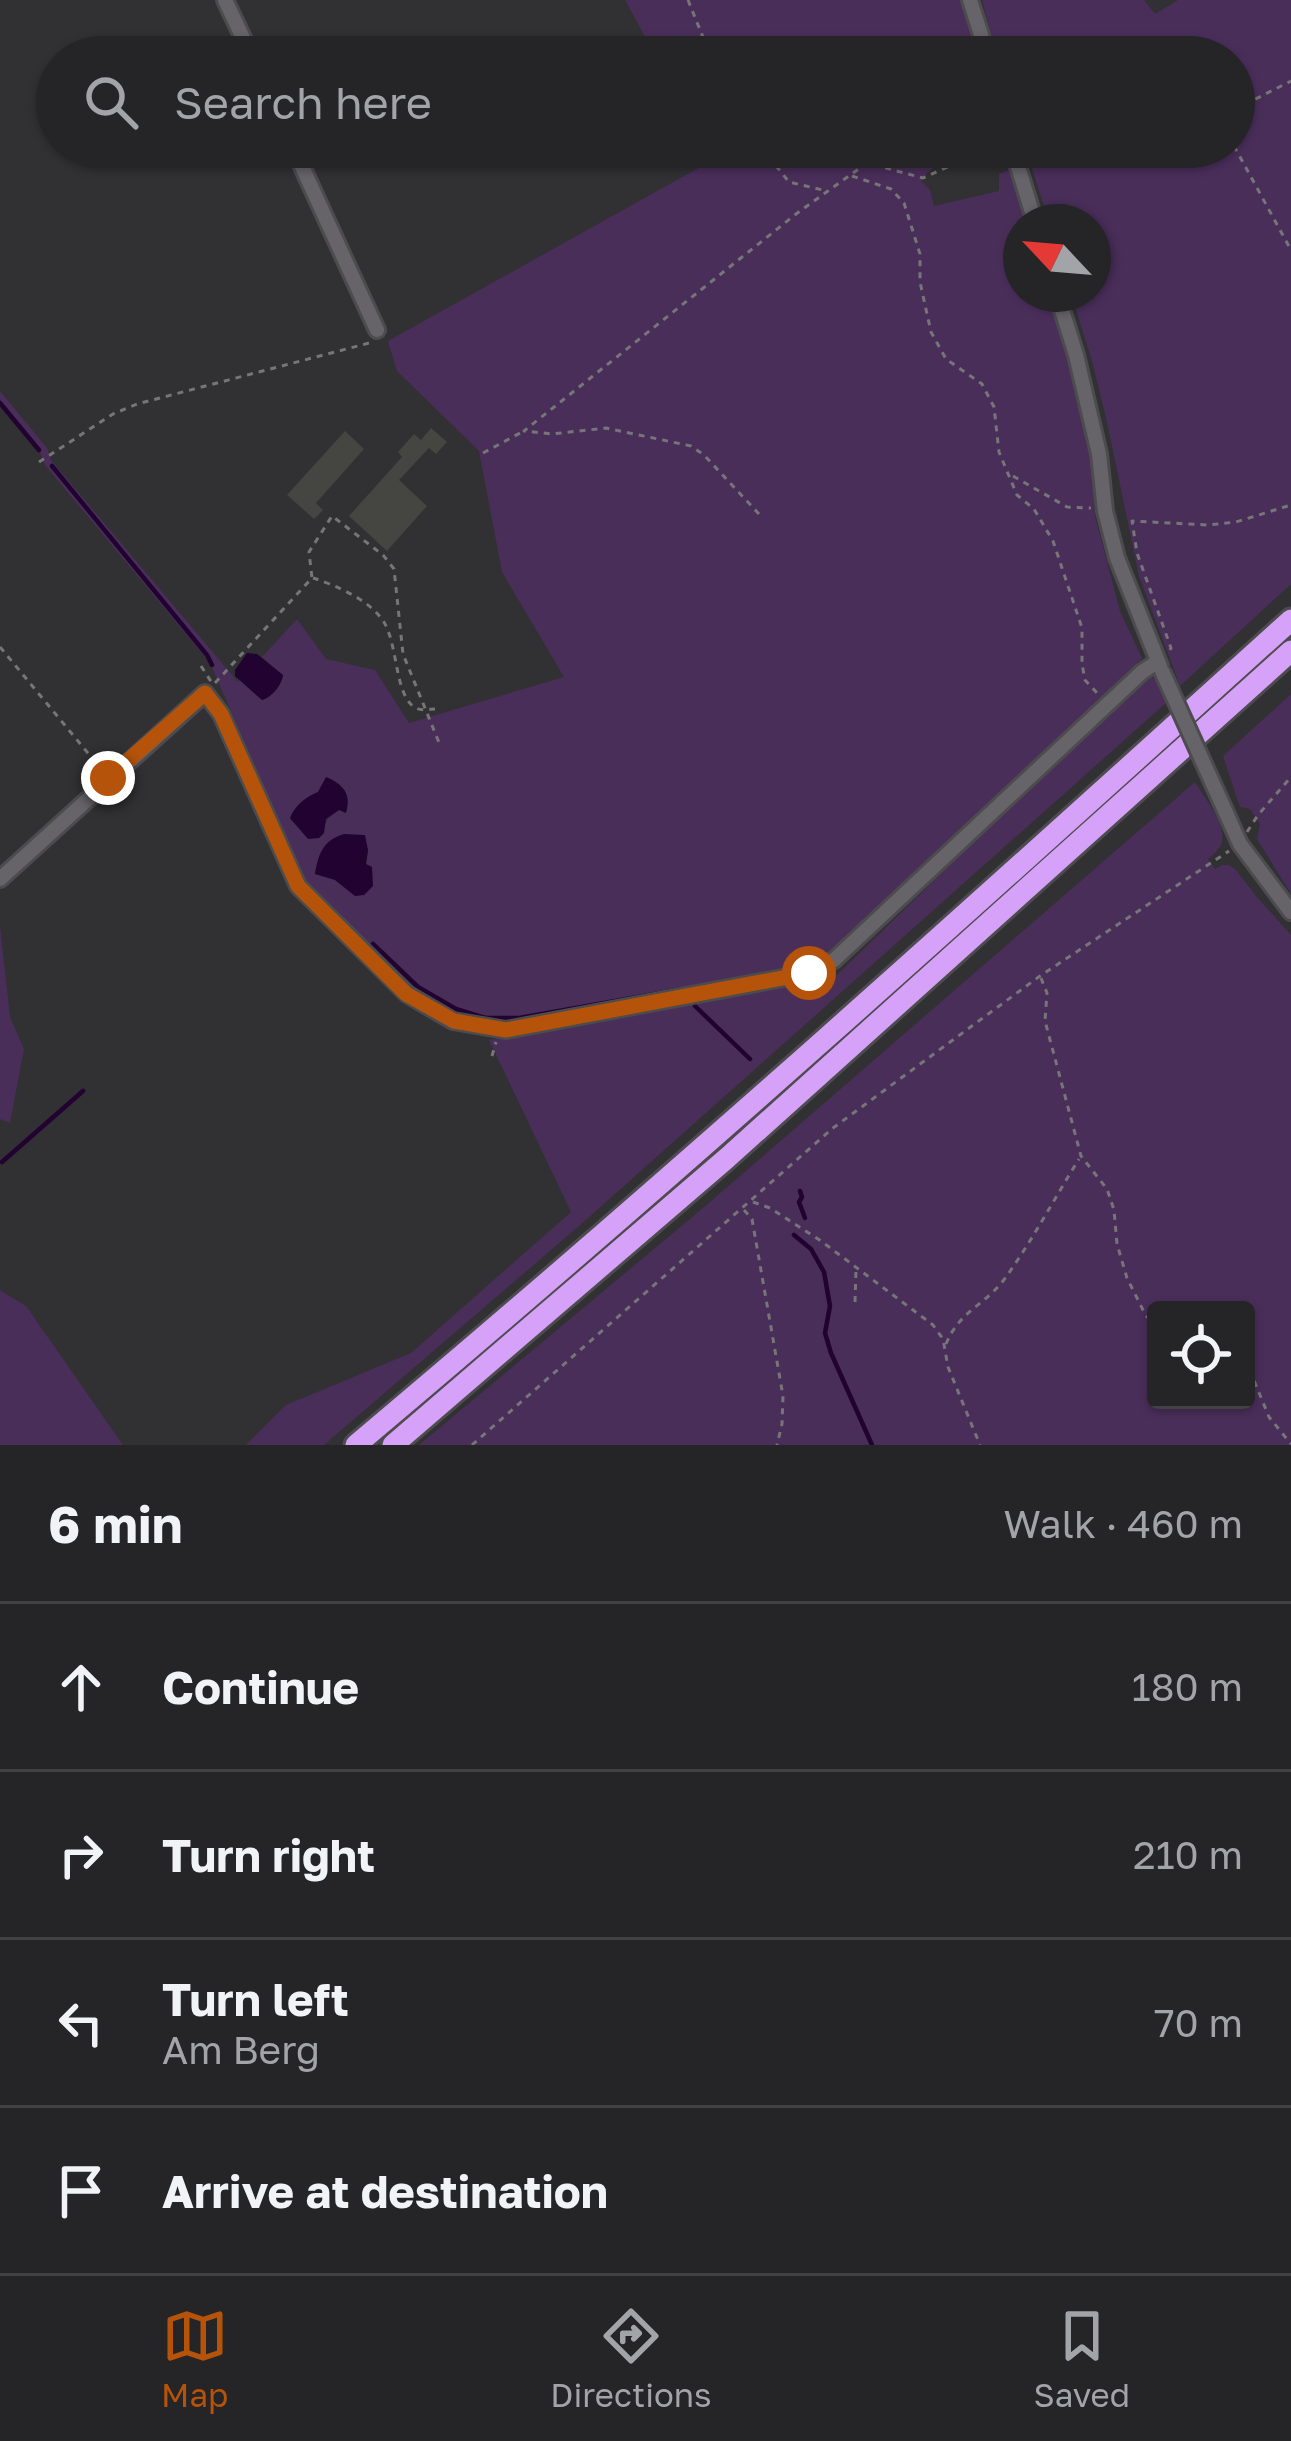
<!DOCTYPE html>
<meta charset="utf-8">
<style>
:root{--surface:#252426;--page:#2d2c2e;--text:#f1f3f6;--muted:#a3a4a7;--line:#424143;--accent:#b45309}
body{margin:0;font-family:"Golos Text",sans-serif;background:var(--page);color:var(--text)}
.controls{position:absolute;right:36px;bottom:36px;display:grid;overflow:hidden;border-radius:12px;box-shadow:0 3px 9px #0004}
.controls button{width:108px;height:108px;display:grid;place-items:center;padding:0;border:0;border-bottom:3px solid var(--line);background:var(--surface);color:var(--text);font:60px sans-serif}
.compass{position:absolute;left:1003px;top:204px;width:108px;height:108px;border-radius:50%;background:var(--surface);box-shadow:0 3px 9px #0004;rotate:296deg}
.stop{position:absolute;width:36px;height:36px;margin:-27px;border:9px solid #b45309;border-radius:50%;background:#fff}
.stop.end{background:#b45309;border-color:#fff;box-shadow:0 3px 12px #0008}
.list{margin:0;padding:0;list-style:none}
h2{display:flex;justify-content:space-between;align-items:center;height:156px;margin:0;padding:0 48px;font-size:51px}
h2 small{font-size:39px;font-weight:400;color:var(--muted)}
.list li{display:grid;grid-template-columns:78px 1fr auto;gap:36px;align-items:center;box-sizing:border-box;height:168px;padding:0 48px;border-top:3px solid var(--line)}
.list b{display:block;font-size:45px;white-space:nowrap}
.list p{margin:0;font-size:39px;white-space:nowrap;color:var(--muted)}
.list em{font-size:39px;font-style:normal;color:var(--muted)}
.icon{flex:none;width:66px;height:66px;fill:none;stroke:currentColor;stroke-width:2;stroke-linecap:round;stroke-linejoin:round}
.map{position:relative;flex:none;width:1291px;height:1445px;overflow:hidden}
.search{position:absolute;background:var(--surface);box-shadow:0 3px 9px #0004;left:36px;right:36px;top:36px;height:132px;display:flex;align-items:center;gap:30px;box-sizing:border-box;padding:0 42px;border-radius:66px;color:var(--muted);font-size:45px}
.sheet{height:828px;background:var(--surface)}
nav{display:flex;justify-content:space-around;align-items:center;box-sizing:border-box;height:168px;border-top:3px solid var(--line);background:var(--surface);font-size:33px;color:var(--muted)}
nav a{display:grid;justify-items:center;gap:6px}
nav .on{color:var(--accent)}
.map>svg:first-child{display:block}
</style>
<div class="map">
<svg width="1291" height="1445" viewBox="0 0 1291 1445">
<rect width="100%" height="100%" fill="#313033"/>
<g fill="#492e5a" fill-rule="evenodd">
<path d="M625 0H962L980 57H656Z"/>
<path d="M982 0H1144L1155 14 1178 0H1291V584L1180 686 1139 576 1107 422 1092 361 1071 294H1093V222H1049L1025 147H1234V57H997Z"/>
<path d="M705 147H1006L1009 156C983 174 944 146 921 181L930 190 934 206 999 191V174L1012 169 1028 222H1021V294H1049L1080 398 1091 445 1095 516 1120 611 1142 658 953 845 836 951 808 964 506 1019 458 1010 412 984 305 881 210 663 45 465 39 449 0 404V391L47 448 51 460 238 682 240 680 262 700 283 676 262 657 297 619 326 659 375 670 409 723 564 677 502 572 479 451 397 371 388 341 711 161ZM322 784 345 813 339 809C327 817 324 825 319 838H308L290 819 318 792ZM368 850 366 865 355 896 335 880Z"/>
<path d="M1147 677 1155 678 1166 703 579 1226 324 1445H246L286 1405 411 1353 571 1212 489 1040 837 975 1140 680Z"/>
<path d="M1291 694V894L1257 839 1260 824 1250 809 1240 807 1223 756Z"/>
<path d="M1195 782C1204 797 1229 827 1221 845 1219 849 1211 857 1208 859L1215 869 1222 865H1229L1236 870 1256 896 1291 935V1445H419L703 1208ZM1156 1310H1246V1400H1156Z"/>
<path d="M0 926 10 1017 24 1049 10 1123 0 1119Z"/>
<path d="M0 1290 26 1306 123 1445H0Z"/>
</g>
<g fill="#210230">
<path d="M247 653 257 654 283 675C282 685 271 698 262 700L235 676V670Z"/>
<path d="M326 777C343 784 352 794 346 813L339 810 326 819 324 833 319 838 308 839 290 818C295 805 306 797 318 792Z"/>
<path d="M344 834 365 835 368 850 366 864 372 867 373 886 364 895 355 896 335 880 315 874C318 855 323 840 344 834Z"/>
</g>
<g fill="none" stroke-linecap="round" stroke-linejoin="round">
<g stroke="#210230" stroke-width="4.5">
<path d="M0 403 39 450"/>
<path d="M52 466 207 655 212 665"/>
<path d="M373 944 418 987 456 1009 485 1018H519L678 990"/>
<path d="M695 1006 750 1059"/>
<path d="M2 1162 83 1091"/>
<path d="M800 1191 802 1197 799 1202 805 1218"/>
<path d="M794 1235 811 1249 824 1272 830 1306 825 1333 831 1353 872 1445"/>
</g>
</g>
<g fill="#454542">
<path d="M431 428 447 442 436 454 429 448 399 480 427 506 387 551 349 516 402 457 398 452 414 434 421 440Z"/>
<path d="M345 431 364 449 316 503 323 510 314 519 287 495Z"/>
</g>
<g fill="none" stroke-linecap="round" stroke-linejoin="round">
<g stroke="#4c4b4d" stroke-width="20">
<g id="minor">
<path d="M225 0 252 57"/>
<path d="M970 0 988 57"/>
<path d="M293 147 377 330"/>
<path d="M1012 147 1035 222"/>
<path d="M1057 294 1076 355 1099 454 1105 511 1117 558 1160 666"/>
<path d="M1227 815 1240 844 1291 912"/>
<path d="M0 879 205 693 221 714 298 886 407 994 453 1021 506 1030 809 973 834 960 1142 672 1157 662"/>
</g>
</g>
<g stroke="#4c4b4d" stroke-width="27">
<g id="highway">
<path d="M356 1445C674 1178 983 899 1291 620"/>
<path d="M393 1445 727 1158 1291 651"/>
</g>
</g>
<g stroke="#767577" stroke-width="3" stroke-dasharray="6 6" stroke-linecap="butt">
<path d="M688 0 711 57"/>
<path d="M1234 110 1291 81"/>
<path d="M1234 146 1291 250"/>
<path d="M761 147 789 182 827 191"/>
<path d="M852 176 891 189 904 203 920 254V282L931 332 946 359 982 384 994 407 999 452 1017 495 1034 509 1053 541 1082 628V664L1085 680 1098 694"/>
<path d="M483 453 522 432"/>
<path d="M39 462 113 414 137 404 373 342"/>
<path d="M1013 476 1067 507 1091 508"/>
<path d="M759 514 704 455 691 446 606 428 552 434 524 431 796 214 867 163 923 178 952 165 968 163 998 167 1003 165"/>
<path d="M313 578C335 585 367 599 381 618 399 639 393 696 416 708 421 711 430 709 435 709"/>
<path d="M0 647 102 770"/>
<path d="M1170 650 1171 648 1137 553 1132 521 1208 525 1236 522 1291 505"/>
<path d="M201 666 212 683"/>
<path d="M215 683 312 578 309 552 332 516 383 555 394 569 403 654 440 745"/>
<path d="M1247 832 1258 815 1291 777"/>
<path d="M1041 978 1047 993 1045 1021 1081 1156 1107 1189 1114 1210 1117 1244 1127 1278 1145 1314 1156 1329"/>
<path d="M492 1056 496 1042"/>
<path d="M753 1202 770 1208 821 1241 933 1325 943 1339 948 1367 980 1445"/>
<path d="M744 1210 752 1219 783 1396 782 1424 777 1445"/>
<path d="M855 1302 856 1270"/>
<path d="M946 1344C959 1312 983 1306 1003 1281 1031 1243 1054 1199 1079 1159"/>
<path d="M1246 1373 1253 1378 1269 1417 1291 1444"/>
<path d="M472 1445 833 1128 1040 976 1229 851"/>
</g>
<use href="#minor" stroke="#666468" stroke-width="14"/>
<use href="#highway" stroke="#d6a1f8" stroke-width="21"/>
<g stroke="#4c4b4d" stroke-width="20" stroke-linecap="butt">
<path id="minor-bridge" d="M1162 671 1227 815"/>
</g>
<use href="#minor-bridge" stroke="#666468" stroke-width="14"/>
</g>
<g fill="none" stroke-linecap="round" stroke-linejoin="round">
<path stroke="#b45309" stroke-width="15" d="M108 778 205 693 221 714 298 886 406 994 454 1021 506 1030 809 973"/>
</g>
</svg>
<div class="controls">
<button><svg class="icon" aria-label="locate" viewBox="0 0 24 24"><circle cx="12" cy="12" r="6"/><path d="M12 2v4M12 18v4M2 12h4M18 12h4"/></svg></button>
</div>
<svg class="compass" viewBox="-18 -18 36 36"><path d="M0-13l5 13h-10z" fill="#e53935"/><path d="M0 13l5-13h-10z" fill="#a3a4a7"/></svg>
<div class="stop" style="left:809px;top:973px"></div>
<div class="stop end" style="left:108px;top:778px"></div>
<div class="search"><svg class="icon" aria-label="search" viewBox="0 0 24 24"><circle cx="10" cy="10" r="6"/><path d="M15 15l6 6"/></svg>Search here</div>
</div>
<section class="sheet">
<h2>6 min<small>Walk · 460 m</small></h2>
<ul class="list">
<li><svg class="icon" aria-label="ahead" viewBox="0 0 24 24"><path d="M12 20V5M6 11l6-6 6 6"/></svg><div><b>Continue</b></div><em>180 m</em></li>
<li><svg class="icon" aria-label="right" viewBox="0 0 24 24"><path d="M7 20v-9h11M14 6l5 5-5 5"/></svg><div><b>Turn right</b></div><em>210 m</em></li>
<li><svg class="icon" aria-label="left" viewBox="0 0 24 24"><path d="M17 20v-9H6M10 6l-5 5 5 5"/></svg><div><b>Turn left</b><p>Am Berg</p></div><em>70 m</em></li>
<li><svg class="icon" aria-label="arrive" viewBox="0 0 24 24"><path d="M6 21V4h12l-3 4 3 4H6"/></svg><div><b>Arrive at destination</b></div></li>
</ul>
</section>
<nav>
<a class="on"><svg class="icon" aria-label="map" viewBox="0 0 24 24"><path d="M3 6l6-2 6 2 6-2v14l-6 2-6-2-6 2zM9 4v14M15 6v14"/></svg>Map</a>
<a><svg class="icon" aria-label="directions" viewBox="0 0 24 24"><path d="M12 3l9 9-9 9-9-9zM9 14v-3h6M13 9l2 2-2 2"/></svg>Directions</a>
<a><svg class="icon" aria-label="saved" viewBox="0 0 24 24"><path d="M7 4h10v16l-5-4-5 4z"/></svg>Saved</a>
</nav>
